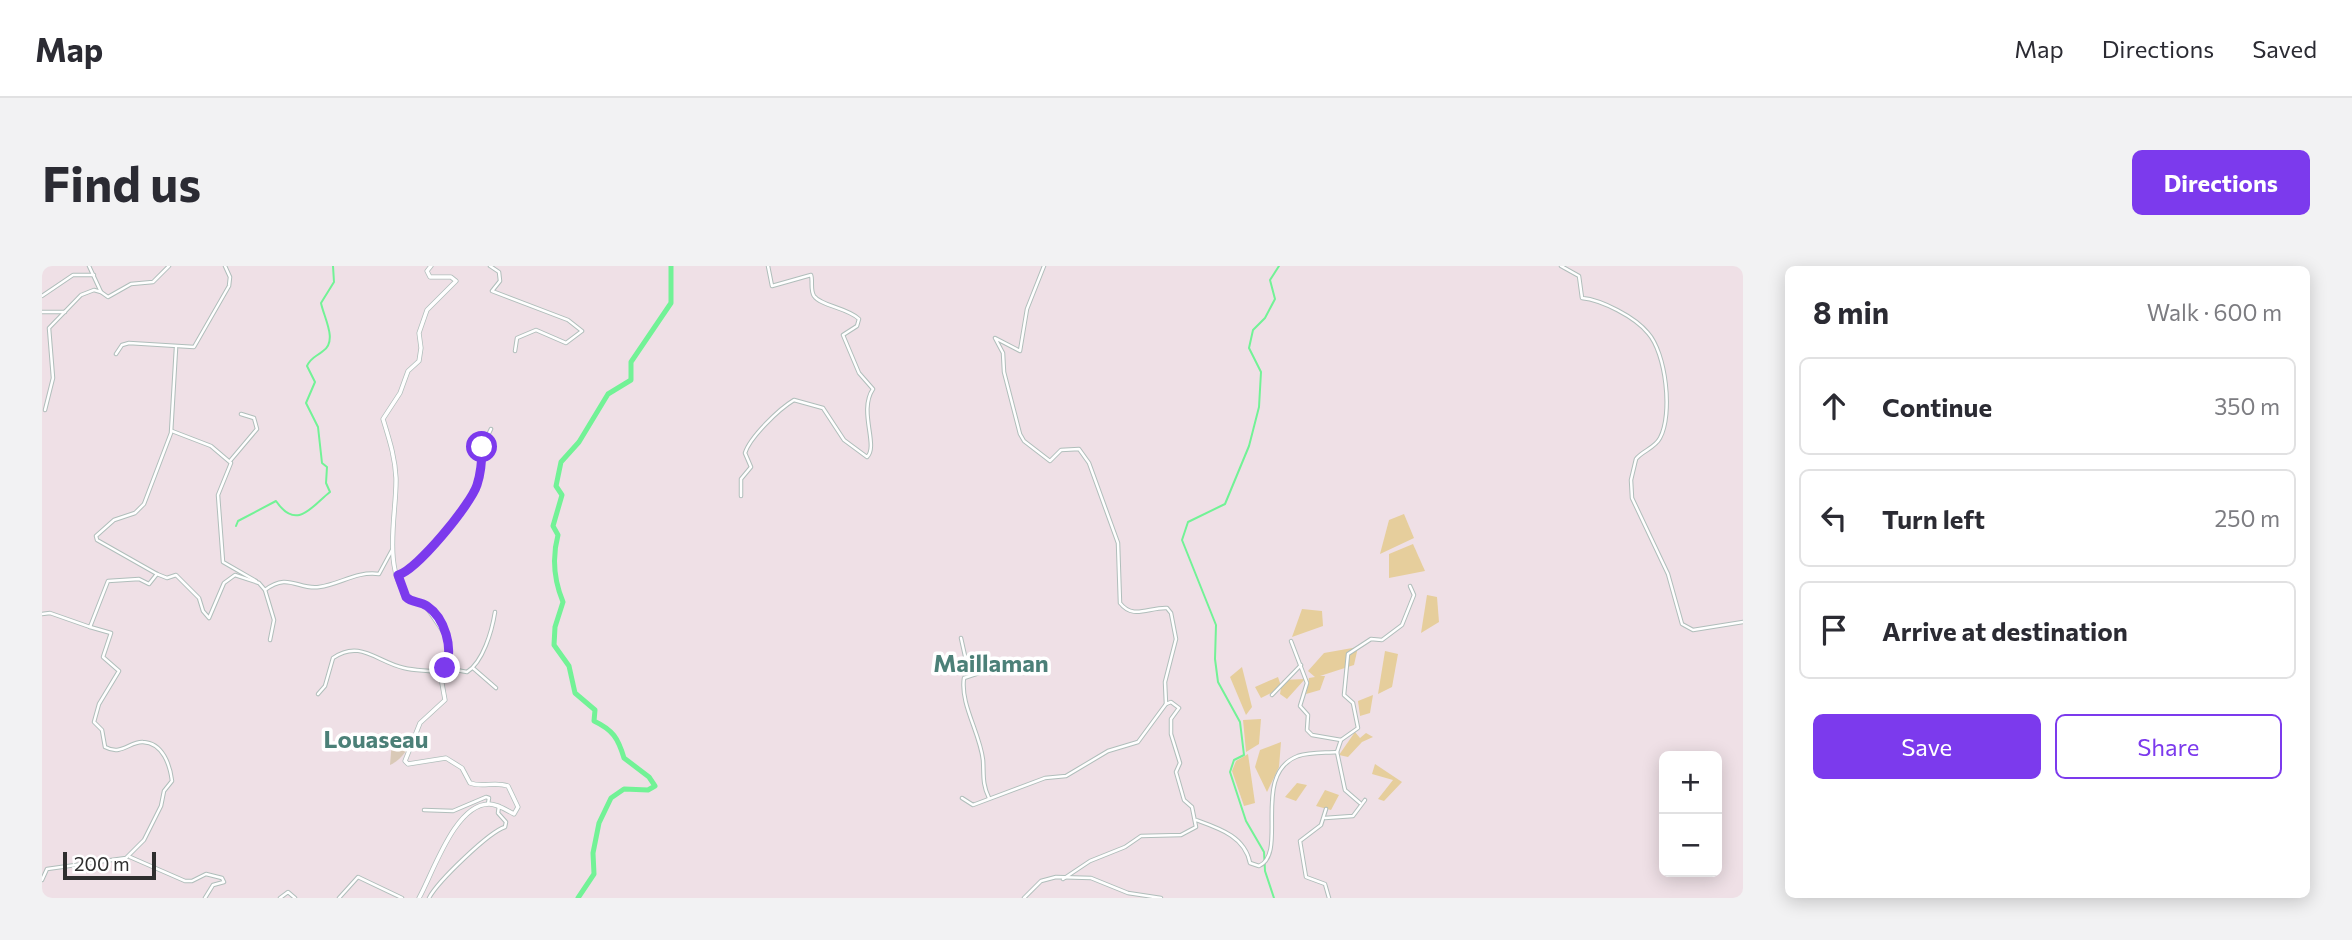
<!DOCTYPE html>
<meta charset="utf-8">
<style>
:root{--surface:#fff;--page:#f2f2f3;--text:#2b2b33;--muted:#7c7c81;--line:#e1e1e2;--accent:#7c3aed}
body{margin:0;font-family:Commissioner,sans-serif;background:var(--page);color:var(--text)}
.controls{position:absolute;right:21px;bottom:21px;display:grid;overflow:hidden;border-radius:10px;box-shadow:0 4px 18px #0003}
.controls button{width:63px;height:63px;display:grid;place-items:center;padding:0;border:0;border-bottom:2px solid var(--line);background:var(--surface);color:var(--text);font:35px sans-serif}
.scale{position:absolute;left:21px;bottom:18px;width:93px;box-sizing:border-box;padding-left:7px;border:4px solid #2e2e2e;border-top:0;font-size:19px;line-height:24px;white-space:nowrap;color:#2e2e2e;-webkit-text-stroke:5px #fff;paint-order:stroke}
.stop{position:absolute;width:21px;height:21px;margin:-16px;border:5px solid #7c3aed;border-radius:50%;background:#fff}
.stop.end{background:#7c3aed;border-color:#fff;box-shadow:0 2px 7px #0008}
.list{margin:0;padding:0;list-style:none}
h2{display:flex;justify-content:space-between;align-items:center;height:91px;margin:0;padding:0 28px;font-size:30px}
h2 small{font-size:23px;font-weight:400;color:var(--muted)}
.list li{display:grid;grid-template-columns:46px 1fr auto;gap:21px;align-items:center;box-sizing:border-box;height:98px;margin:0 14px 14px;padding:0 14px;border:2px solid var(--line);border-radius:10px}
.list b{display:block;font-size:26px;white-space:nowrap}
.list em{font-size:23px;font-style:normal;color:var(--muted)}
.actions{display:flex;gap:14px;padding:21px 28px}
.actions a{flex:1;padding:16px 0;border:2px solid var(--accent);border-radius:10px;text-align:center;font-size:24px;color:var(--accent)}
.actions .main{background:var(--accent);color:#fff}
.icon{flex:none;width:38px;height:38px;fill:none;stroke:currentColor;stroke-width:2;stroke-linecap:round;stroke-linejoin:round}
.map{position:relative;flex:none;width:1701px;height:632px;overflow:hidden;border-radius:10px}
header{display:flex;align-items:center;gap:42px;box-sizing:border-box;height:98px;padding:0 35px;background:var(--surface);border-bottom:2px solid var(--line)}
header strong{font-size:33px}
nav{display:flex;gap:38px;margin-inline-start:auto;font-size:24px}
.intro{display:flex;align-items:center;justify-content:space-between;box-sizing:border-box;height:168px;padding:0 42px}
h1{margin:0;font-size:49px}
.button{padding:18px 32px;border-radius:10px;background:var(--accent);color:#fff;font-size:24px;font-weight:700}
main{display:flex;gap:42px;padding:0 42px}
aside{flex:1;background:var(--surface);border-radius:10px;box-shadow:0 4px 18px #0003}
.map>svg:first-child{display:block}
</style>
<header>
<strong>Map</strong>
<nav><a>Map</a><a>Directions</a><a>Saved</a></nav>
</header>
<div class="intro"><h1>Find us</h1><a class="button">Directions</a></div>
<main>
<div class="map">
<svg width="1701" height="632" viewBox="0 0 1701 632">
<rect width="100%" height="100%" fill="#efe0e6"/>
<g fill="#e6ce9c">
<path d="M1362 248 1372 272 1338 288 1347 254Z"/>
<path d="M1371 278 1383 305 1347 312V288Z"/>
<path d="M1385 329 1395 331 1397 356 1379 367Z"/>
<path d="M1260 343 1280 345 1281 360 1250 371Z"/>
<path d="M1316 381 1312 399 1278 410H1283L1278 424 1264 428 1267 412 1273 411 1266 405 1282 387Z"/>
<path d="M1343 385 1356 388 1350 421 1336 428Z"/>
<path d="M1200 401 1210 441 1204 449 1188 411Z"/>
<path d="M1236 411 1239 420 1241 414 1263 413 1245 433 1238 428 1239 422 1219 432 1213 421Z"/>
<path d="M1331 429 1328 447 1318 450 1316 435Z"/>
<path d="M1219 453 1217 478 1204 486 1201 454Z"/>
<path d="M1313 466 1318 472 1324 467 1331 471 1320 476 1306 491 1297 489Z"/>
<path d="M1239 476 1237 501 1225 526 1213 501 1218 484Z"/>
<path d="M1206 488 1213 537 1202 540 1190 505 1194 495Z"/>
<path d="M1333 498 1360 516 1342 535 1336 533 1351 514 1330 508Z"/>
<path d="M1255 517 1265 519 1254 535 1243 531Z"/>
<path d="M1283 524 1297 529 1289 544 1274 540Z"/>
</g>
<path fill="#d9c9b7" d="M365 469 370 471C368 482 359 494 348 499L350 474Z"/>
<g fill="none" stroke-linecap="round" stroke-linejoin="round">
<g stroke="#72f296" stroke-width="2">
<path d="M194 260 196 255 234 235C255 266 271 239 288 226L284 217 285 201 280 197 276 161 264 137 273 116 265 100C269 91 274 91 281 85 296 75 282 52 279 37L292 16 291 0"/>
<path d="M1232 632 1223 605 1222 586 1204 555 1188 506 1192 494 1202 489 1198 456 1176 416 1173 393 1174 359 1140 274 1146 256 1183 238 1207 180 1217 141 1219 106 1207 82 1211 64 1223 52 1233 33 1228 14 1237 0"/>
</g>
<path stroke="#72f296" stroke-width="5" d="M536 632 552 608 551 587 557 557 569 532 582 523 606 524 613 520 607 511 582 492C576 472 571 464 552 455L553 444 533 427 527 400 512 379 513 361 521 336C512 314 510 291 516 269L511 260 520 229 514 220 519 196 537 176 566 128 589 114V96L629 37V0"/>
<g stroke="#b0bebb" stroke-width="4.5">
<g id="minor">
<path d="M47 0 59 26 66 31 89 18 111 16 127 0"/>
<path d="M448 0 457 6 458 15 450 25 526 54 540 65 524 77 494 64 475 72 473 85"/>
<path d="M1519 0 1537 10 1540 32C1560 34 1593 51 1606 67 1624 87 1631 148 1618 172 1613 182 1600 185 1594 193L1589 214 1590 232 1626 308 1640 358 1651 364 1701 356"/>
<path d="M0 30 31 9H52"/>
<path d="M0 46H23"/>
<path d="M134 82 129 167 102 238 93 247 72 254 54 270 55 274 115 308 125 312 134 309 157 332 161 345 167 352 182 317 193 309 217 317 223 324C246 306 256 324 277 321 299 318 314 305 337 308L350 284"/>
<path d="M74 88 80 79 87 77 152 81 187 20 188 11 183 0"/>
<path d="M3 144 11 112 7 62 39 29 52 24 59 26"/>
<path d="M130 165 169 180 189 197 176 229 181 296 214 315"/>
<path d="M188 195 215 163 212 152 199 148"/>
<path d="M699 230V213L709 201 703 187C708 171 737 143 752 134L781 142 802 174 825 191C837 180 816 145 831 123L817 107 801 69 815 60 817 53C806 42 779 40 772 30 768 24 771 14 769 9L730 20 726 0"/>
<path d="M357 309C375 305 428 239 435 220 442 200 438 182 449 163"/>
<path d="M223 324 232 354 228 374"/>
<path d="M0 348 8 347 48 361 66 315 97 313 107 318 115 308"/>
<path d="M919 372 923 390 938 400 940 406 922 412C918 438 938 467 941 494 942 508 940 518 947 532"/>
<path d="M1249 375 1265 417 1258 440 1266 449 1265 464 1270 469 1299 474"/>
<path d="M403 402 425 406C441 396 450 365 453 346"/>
<path d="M431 402 454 422"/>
<path d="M276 428 283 420 291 392C318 373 335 396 362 402 374 405 387 404 400 407"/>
<path d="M1230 429 1259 399"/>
<path d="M1295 486 1299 474 1316 462 1311 437 1302 429 1306 388 1329 373 1340 374 1360 359 1372 329 1368 320"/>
<path d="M920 532 931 539 1003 512 1024 510 1066 485 1096 476 1124 438 1123 416 1134 373 1129 347 1125 342C1107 341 1091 354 1078 337L1076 277 1047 197 1037 183 1019 184 1008 195 982 175 978 168 962 106 961 87 953 72 978 85 985 43 1002 0"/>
<path d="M1284 543 1279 559 1258 575 1264 611 1283 618 1287 632"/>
<path d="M382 544 411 545 444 531 447 532 446 538"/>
<path d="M1283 552 1311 550 1323 534"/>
<path d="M1154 554C1179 563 1203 571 1208 597L1217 600C1247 587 1208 508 1256 490 1268 486 1282 487 1295 486L1303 524 1318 537"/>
<path d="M88 591 143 615H150L164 608 180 612 182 616 171 619 163 632"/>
<path d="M1021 613 1048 595 1083 581 1099 570 1139 569 1154 561 1150 541 1142 534 1134 506 1138 497 1129 468V453L1137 442 1129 436 1124 438"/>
<path d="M0 614 5 603 84 592 102 574 119 540 122 525 130 515C128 499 121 477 101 476 88 475 80 490 63 481L60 464 52 456 57 438 77 405 61 391 69 367 48 361"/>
<path d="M238 632 246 626 253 632"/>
<path d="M297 632 316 611 360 632"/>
<path d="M387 632C396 615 447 566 463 561L464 556 456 547 457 540"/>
<path d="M982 632 999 615 1014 611 1049 612 1086 627 1119 632"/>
</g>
</g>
<g stroke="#b0bebb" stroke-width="5">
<path id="tertiary" d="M377 632C391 607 413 538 447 538 456 538 464 544 472 548L476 541 466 520C452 515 441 522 428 517L420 502 404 492 366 498 363 495 378 457 403 434 399 412 407 394 405 371 384 340 368 335C339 303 355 248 354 212 353 190 347 173 341 153L358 127 366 105 377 95 379 82 377 67 385 44 414 15 409 11H388L385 5 389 0"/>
</g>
<use href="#minor" stroke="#fff" stroke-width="2.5"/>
<use href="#tertiary" stroke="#fff" stroke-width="3.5"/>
</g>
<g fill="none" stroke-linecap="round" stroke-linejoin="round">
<path stroke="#7c3aed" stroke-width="9" d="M403 402C412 383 403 352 385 340 378 335 370 337 364 331L356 309C375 304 429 238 435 219 439 207 440 193 440 181"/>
</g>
<g text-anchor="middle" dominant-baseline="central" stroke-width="7" stroke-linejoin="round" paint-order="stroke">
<g font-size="24" font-weight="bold" fill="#4c8078" stroke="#fff">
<text x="949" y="396">Maillaman</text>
<text x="334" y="472">Louaseau</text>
</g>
</g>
</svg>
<div class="controls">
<button>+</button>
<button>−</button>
</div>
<div class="scale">200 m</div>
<div class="stop" style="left:440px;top:181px"></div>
<div class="stop end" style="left:403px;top:402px"></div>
</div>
<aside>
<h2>8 min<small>Walk · 600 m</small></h2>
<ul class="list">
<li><svg class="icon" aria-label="ahead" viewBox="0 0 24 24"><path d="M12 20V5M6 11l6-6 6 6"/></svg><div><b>Continue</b></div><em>350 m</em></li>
<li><svg class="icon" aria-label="left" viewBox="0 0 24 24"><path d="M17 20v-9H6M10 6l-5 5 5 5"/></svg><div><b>Turn left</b></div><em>250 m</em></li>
<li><svg class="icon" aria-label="arrive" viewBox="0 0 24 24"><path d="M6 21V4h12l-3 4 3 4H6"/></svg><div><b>Arrive at destination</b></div></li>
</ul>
<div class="actions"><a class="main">Save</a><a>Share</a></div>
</aside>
</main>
